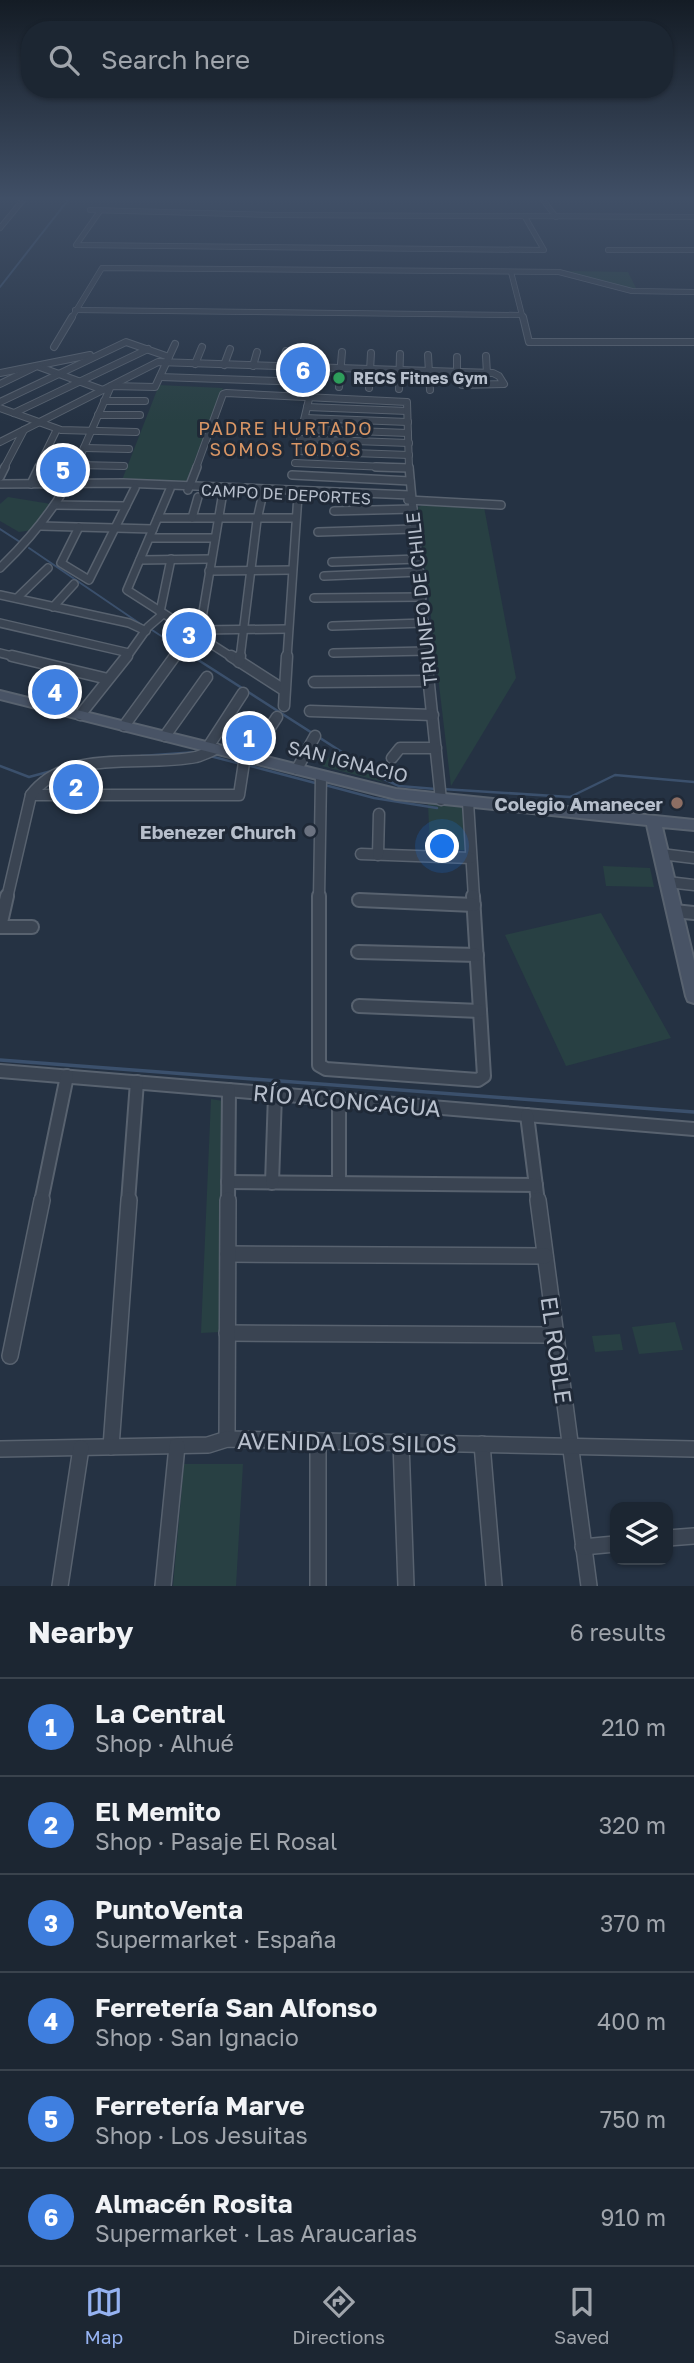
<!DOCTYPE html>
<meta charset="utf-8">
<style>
:root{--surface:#1c2632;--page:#29323e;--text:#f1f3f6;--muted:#a0a5ac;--line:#3a434d;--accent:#95b2f1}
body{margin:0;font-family:"Golos Text",sans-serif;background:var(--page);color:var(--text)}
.controls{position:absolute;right:21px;bottom:21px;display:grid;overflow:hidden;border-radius:14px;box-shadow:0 2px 5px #0004}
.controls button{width:63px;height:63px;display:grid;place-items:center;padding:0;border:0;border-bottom:2px solid var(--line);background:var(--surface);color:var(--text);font:35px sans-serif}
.you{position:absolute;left:443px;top:847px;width:24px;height:24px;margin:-18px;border:5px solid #fff;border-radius:50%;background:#1a73e8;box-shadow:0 0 0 10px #1a73e833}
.badge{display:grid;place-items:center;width:46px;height:46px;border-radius:50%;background:var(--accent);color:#fff;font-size:23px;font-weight:700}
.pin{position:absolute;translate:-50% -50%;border:4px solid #fff;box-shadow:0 2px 7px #0006}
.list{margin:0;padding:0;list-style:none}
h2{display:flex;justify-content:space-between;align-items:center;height:91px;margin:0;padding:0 28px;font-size:30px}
h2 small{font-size:23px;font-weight:400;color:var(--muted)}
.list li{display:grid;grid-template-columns:46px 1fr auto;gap:21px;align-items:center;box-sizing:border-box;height:98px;padding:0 28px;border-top:2px solid var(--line)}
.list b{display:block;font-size:26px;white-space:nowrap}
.list p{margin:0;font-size:23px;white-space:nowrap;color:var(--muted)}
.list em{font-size:23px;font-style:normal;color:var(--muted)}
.icon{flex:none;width:38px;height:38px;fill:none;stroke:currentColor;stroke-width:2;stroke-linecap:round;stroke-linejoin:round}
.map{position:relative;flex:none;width:694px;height:1586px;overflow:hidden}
.search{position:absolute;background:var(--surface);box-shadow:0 2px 5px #0004;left:21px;right:21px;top:21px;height:77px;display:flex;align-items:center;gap:18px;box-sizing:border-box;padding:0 24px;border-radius:28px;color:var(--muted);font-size:26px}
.sheet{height:679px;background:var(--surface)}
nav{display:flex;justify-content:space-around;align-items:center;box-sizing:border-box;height:98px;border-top:2px solid var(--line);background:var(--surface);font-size:19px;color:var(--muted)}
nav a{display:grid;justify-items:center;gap:4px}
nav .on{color:var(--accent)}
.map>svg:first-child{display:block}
</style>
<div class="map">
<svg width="694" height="1586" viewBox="0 0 694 1586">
<rect width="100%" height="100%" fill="#253243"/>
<g fill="#284043">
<path d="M567 271 628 272 637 290 626 289Z"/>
<path d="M159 385 223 388 186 482 122 480Z"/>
<path d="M8 497 51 504 33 530 19 532 0 521V504Z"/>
<path d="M423 505 484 507 516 678 451 786 418 507Z"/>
<path d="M334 751 383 782 322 766Z"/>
<path d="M428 803 462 804 465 850H430Z"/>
<path d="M603 866 650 868 654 887 606 886Z"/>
<path d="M601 913 671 1038 566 1066 505 935Z"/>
<path d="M211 1099 223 1101 220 1332 201 1333Z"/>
<path d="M675 1322 683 1350 639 1354 632 1327Z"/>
<path d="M620 1334 623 1350 595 1352 592 1336Z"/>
<path d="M184 1464H243L236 1586H173Z"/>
</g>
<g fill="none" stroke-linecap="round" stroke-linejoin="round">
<g stroke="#3b506c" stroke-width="2">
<path d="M0 287 68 200"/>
<path d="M0 529 20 542"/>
<path d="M29 548 142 625"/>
<path d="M152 630 195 658"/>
</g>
<g stroke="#3b506c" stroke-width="2.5">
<path d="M192 656 384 779 399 786 436 789"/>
<path d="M141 756 197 752"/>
<path d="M210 756 241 764"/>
<path d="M247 765 319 784"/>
<path d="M0 766 29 777 59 769"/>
<path d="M325 785 374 798 437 808"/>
<path d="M442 789 570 797 615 775 694 782"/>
</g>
<path stroke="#3b506c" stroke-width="3.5" d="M0 1060 694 1112"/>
<g stroke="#58626f" stroke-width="6">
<g id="street-far5">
<path d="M543 200 556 217"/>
<path d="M90 210 272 215 694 217"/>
<path d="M100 211 76 245 544 250 525 217"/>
<path d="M0 228 23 200"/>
<path d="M608 250H694"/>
<path d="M511 272 523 319"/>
<path d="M75 310 520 315"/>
<path d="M71 319 102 268 559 272 632 291 694 292"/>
</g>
</g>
<g stroke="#58626f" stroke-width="8">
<g id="street-far4">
<path d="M523 317 529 342H694"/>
<path d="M54 347 72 317"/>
<path d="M428 355 430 390"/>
<path d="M486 356 487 374"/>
<path d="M457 357V373"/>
<path d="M195 364 202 347"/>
<path d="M224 365 230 349"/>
<path d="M253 366 257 352"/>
<path d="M282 367 286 351"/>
<path d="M0 373 90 355"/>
<path d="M160 377 309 382"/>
<path d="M0 384 37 366 103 390"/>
<path d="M339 387 342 352"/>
<path d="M369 388 371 353"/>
<path d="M308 389 314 351"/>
<path d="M399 389 400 354"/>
<path d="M104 401H145"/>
<path d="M0 402 126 342 169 357"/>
<path d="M307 407 407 411"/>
<path d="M0 408 61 430 136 432"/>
<path d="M14 413 148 349"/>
<path d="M98 415H140"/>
<path d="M305 418 408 422"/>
<path d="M303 424 309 399 307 392"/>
<path d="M302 429 408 433"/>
<path d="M300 439 409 443"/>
<path d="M0 442 158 362 493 373 499 376 504 384 462 385"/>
<path d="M84 448 129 449"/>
<path d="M298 451 409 455"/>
<path d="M295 463 409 468"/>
<path d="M77 465 124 466"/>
<path d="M4 468 24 430"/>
<path d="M38 468 57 429"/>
<path d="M75 468 111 386 155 387 175 344"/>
<path d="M196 468 223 394 226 393 407 402 409 468"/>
</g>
</g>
<g stroke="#58626f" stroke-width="10">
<g id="street-far3">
<path d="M376 467 409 468"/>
<path d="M409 467 427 658"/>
<path d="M292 475 410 481"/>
<path d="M0 477 5 467"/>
<path d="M0 484 123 483 410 495"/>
<path d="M31 484 39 467"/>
<path d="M170 489 127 590 233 658"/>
<path d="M188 490 197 467"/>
<path d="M408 500 501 505"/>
<path d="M55 505 126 506"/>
<path d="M334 511 413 509"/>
<path d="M158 518H295"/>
<path d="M192 518 198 497"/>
<path d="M40 526 153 529"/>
<path d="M79 527 61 563 89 580 135 488"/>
<path d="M318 532 414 529"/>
<path d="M150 538H215"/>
<path d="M140 560 211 559"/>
<path d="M332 562 418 559"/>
<path d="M0 568C30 539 58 506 76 467"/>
<path d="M209 571 292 570"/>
<path d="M324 576 420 572"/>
<path d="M0 595 129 623 146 631"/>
<path d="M17 598 48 568"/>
<path d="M314 598 422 597"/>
<path d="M53 607 74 584"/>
<path d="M160 612 171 559"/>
<path d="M0 623 129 653"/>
<path d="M332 626 425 623"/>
<path d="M200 630 288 629"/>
<path d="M199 636 223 492"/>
<path d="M0 653 20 658"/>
<path d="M333 653 427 651"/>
<path d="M126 658 148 627 163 614"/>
<path d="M240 658 257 520 263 493"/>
<path d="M287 658 298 495"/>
</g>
</g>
<g stroke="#58626f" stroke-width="13">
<g id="street-far2">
<path d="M12 656 108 679"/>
<path d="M231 656 284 690"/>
<path d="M426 656 441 800"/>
<path d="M239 662 240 656"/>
<path d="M314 682 429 681"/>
<path d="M284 706 287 656"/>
<path d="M310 711 433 715"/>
<path d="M80 715 127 656"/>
<path d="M124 726 175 656"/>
<path d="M165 736 207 677"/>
<path d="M208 747 243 693"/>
<path d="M251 757 277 717"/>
<path d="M392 758 400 748H436"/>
<path d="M297 769 315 736"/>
<path d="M31 795H239L245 756"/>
<path d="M468 802 474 898"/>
<path d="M361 854 471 858"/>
<path d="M661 854 694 858"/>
<path d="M378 855 379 814"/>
<path d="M668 882 694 885"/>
<path d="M7 898 31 795C67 747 144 768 196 757 203 755 209 752 216 749"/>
<path d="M319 898 321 776"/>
</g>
</g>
<g stroke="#58626f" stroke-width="16">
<g id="street-far1">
<path d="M319 896V1065L326 1069 478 1080 484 1076 473 896"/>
<path d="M359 900 474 905"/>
<path d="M674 911 694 913"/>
<path d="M0 927 7 896"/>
<path d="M0 927H32"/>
<path d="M358 952 477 955"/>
<path d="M359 1006 480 1011"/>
<path d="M0 1071 694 1129"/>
<path d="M339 1099V1183"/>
<path d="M527 1115 538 1202"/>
<path d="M228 1182 536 1185"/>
<path d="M272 1183 275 1094"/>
<path d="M41 1202 67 1076"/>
<path d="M128 1202 137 1082"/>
<path d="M228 1202 229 1090"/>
</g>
</g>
<g stroke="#58626f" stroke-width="18">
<g id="street">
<path d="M538 1200 589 1586"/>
<path d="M228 1254 545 1256"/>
<path d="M227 1333 555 1335"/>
<path d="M10 1356 42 1200"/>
<path d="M227 1439 228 1200"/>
<path d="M318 1441V1586"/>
<path d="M401 1442 406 1586"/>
<path d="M482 1444 494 1586"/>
<path d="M111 1447 129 1200"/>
<path d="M0 1449 208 1445 227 1439 694 1449"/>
<path d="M668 1538 694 1536"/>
<path d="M583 1547 615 1544"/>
<path d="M60 1586 81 1448"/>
<path d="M163 1586 177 1446"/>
</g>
</g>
<g stroke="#58626f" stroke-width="4">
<path id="secondary" d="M0 691 396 789 694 820V830L662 827 694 961V1003L688 1001 686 996 647 825 396 799 0 699Z"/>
</g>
<use href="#street-far5" stroke="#3a4452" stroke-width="4.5"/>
<use href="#street-far4" stroke="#3a4452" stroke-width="6"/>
<use href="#street-far3" stroke="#3a4452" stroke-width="7"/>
<use href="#street-far2" stroke="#3a4452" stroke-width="10"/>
<use href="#street-far1" stroke="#3a4452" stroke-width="12"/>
<use href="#street" stroke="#3a4452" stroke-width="15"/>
<use href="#secondary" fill="#485365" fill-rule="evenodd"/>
</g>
<linearGradient id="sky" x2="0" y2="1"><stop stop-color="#141c25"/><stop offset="0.47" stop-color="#404f66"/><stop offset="1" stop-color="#404f66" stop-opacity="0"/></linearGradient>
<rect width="694" height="422" fill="url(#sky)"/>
<circle fill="#2e9e5b" stroke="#1f2937" stroke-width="2.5" cx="339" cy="378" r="7"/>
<circle fill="#8d6e63" stroke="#1f2937" stroke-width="2.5" cx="677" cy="803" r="7"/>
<circle fill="#6b7280" stroke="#1f2937" stroke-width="2.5" cx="310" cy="831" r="7"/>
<g text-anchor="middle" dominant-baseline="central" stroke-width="6" stroke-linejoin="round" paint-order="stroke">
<g font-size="16" font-weight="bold" fill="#b7bfcc" stroke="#1f2937" text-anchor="start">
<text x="353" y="378">RECS Fitnes Gym</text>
</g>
<g font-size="16" fill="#b7bfcc" stroke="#1f2937">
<text transform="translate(286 494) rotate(3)">CAMPO DE DEPORTES</text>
</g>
<g font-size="18" letter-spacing="2" fill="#d99665" stroke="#1f2937">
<text x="286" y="428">PADRE HURTADO<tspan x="286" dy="21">SOMOS TODOS</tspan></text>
</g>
<g font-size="19" fill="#b7bfcc" stroke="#1f2937">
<text transform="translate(421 599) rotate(-96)">TRIUNFO DE CHILE</text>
<text transform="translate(348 761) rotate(14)">SAN IGNACIO</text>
</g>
<g font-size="19" font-weight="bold" fill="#b7bfcc" stroke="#1f2937" text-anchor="end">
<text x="663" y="803">Colegio Amanecer</text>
<text x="296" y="831">Ebenezer Church</text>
</g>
<g font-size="23" fill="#b7bfcc" stroke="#1f2937">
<text transform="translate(347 1100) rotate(5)">RÍO ACONCAGUA</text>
<text transform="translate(557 1350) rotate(82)">EL ROBLE</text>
<text transform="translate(347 1442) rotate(1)">AVENIDA LOS SILOS</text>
</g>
</g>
</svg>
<div class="controls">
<button><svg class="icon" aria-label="layers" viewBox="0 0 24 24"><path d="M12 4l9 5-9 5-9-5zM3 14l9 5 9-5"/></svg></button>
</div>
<div class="you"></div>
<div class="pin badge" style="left:249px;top:738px;background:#3f7fe0">1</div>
<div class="pin badge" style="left:76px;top:787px;background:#3f7fe0">2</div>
<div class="pin badge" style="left:189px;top:635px;background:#3f7fe0">3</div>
<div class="pin badge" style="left:55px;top:692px;background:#3f7fe0">4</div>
<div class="pin badge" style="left:63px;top:470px;background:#3f7fe0">5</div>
<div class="pin badge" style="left:303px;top:370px;background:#3f7fe0">6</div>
<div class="search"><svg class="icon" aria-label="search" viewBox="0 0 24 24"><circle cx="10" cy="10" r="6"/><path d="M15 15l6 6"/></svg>Search here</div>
</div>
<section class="sheet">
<h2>Nearby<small>6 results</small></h2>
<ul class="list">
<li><span class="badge" style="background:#3f7fe0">1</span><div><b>La Central</b><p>Shop · Alhué</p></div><em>210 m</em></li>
<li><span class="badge" style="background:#3f7fe0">2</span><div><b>El Memito</b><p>Shop · Pasaje El Rosal</p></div><em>320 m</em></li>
<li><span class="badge" style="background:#3f7fe0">3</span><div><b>PuntoVenta</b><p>Supermarket · España</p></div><em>370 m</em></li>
<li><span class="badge" style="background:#3f7fe0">4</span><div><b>Ferretería San Alfonso</b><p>Shop · San Ignacio</p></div><em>400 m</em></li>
<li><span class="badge" style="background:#3f7fe0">5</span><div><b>Ferretería Marve</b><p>Shop · Los Jesuitas</p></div><em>750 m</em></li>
<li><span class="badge" style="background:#3f7fe0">6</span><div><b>Almacén Rosita</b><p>Supermarket · Las Araucarias</p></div><em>910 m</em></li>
</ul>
</section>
<nav>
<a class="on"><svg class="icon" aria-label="map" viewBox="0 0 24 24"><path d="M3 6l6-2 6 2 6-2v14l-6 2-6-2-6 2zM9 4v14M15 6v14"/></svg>Map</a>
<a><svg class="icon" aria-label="directions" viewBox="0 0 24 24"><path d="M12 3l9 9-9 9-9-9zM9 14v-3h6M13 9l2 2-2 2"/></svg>Directions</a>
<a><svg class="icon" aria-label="saved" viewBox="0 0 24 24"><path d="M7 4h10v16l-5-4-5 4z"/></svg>Saved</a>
</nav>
